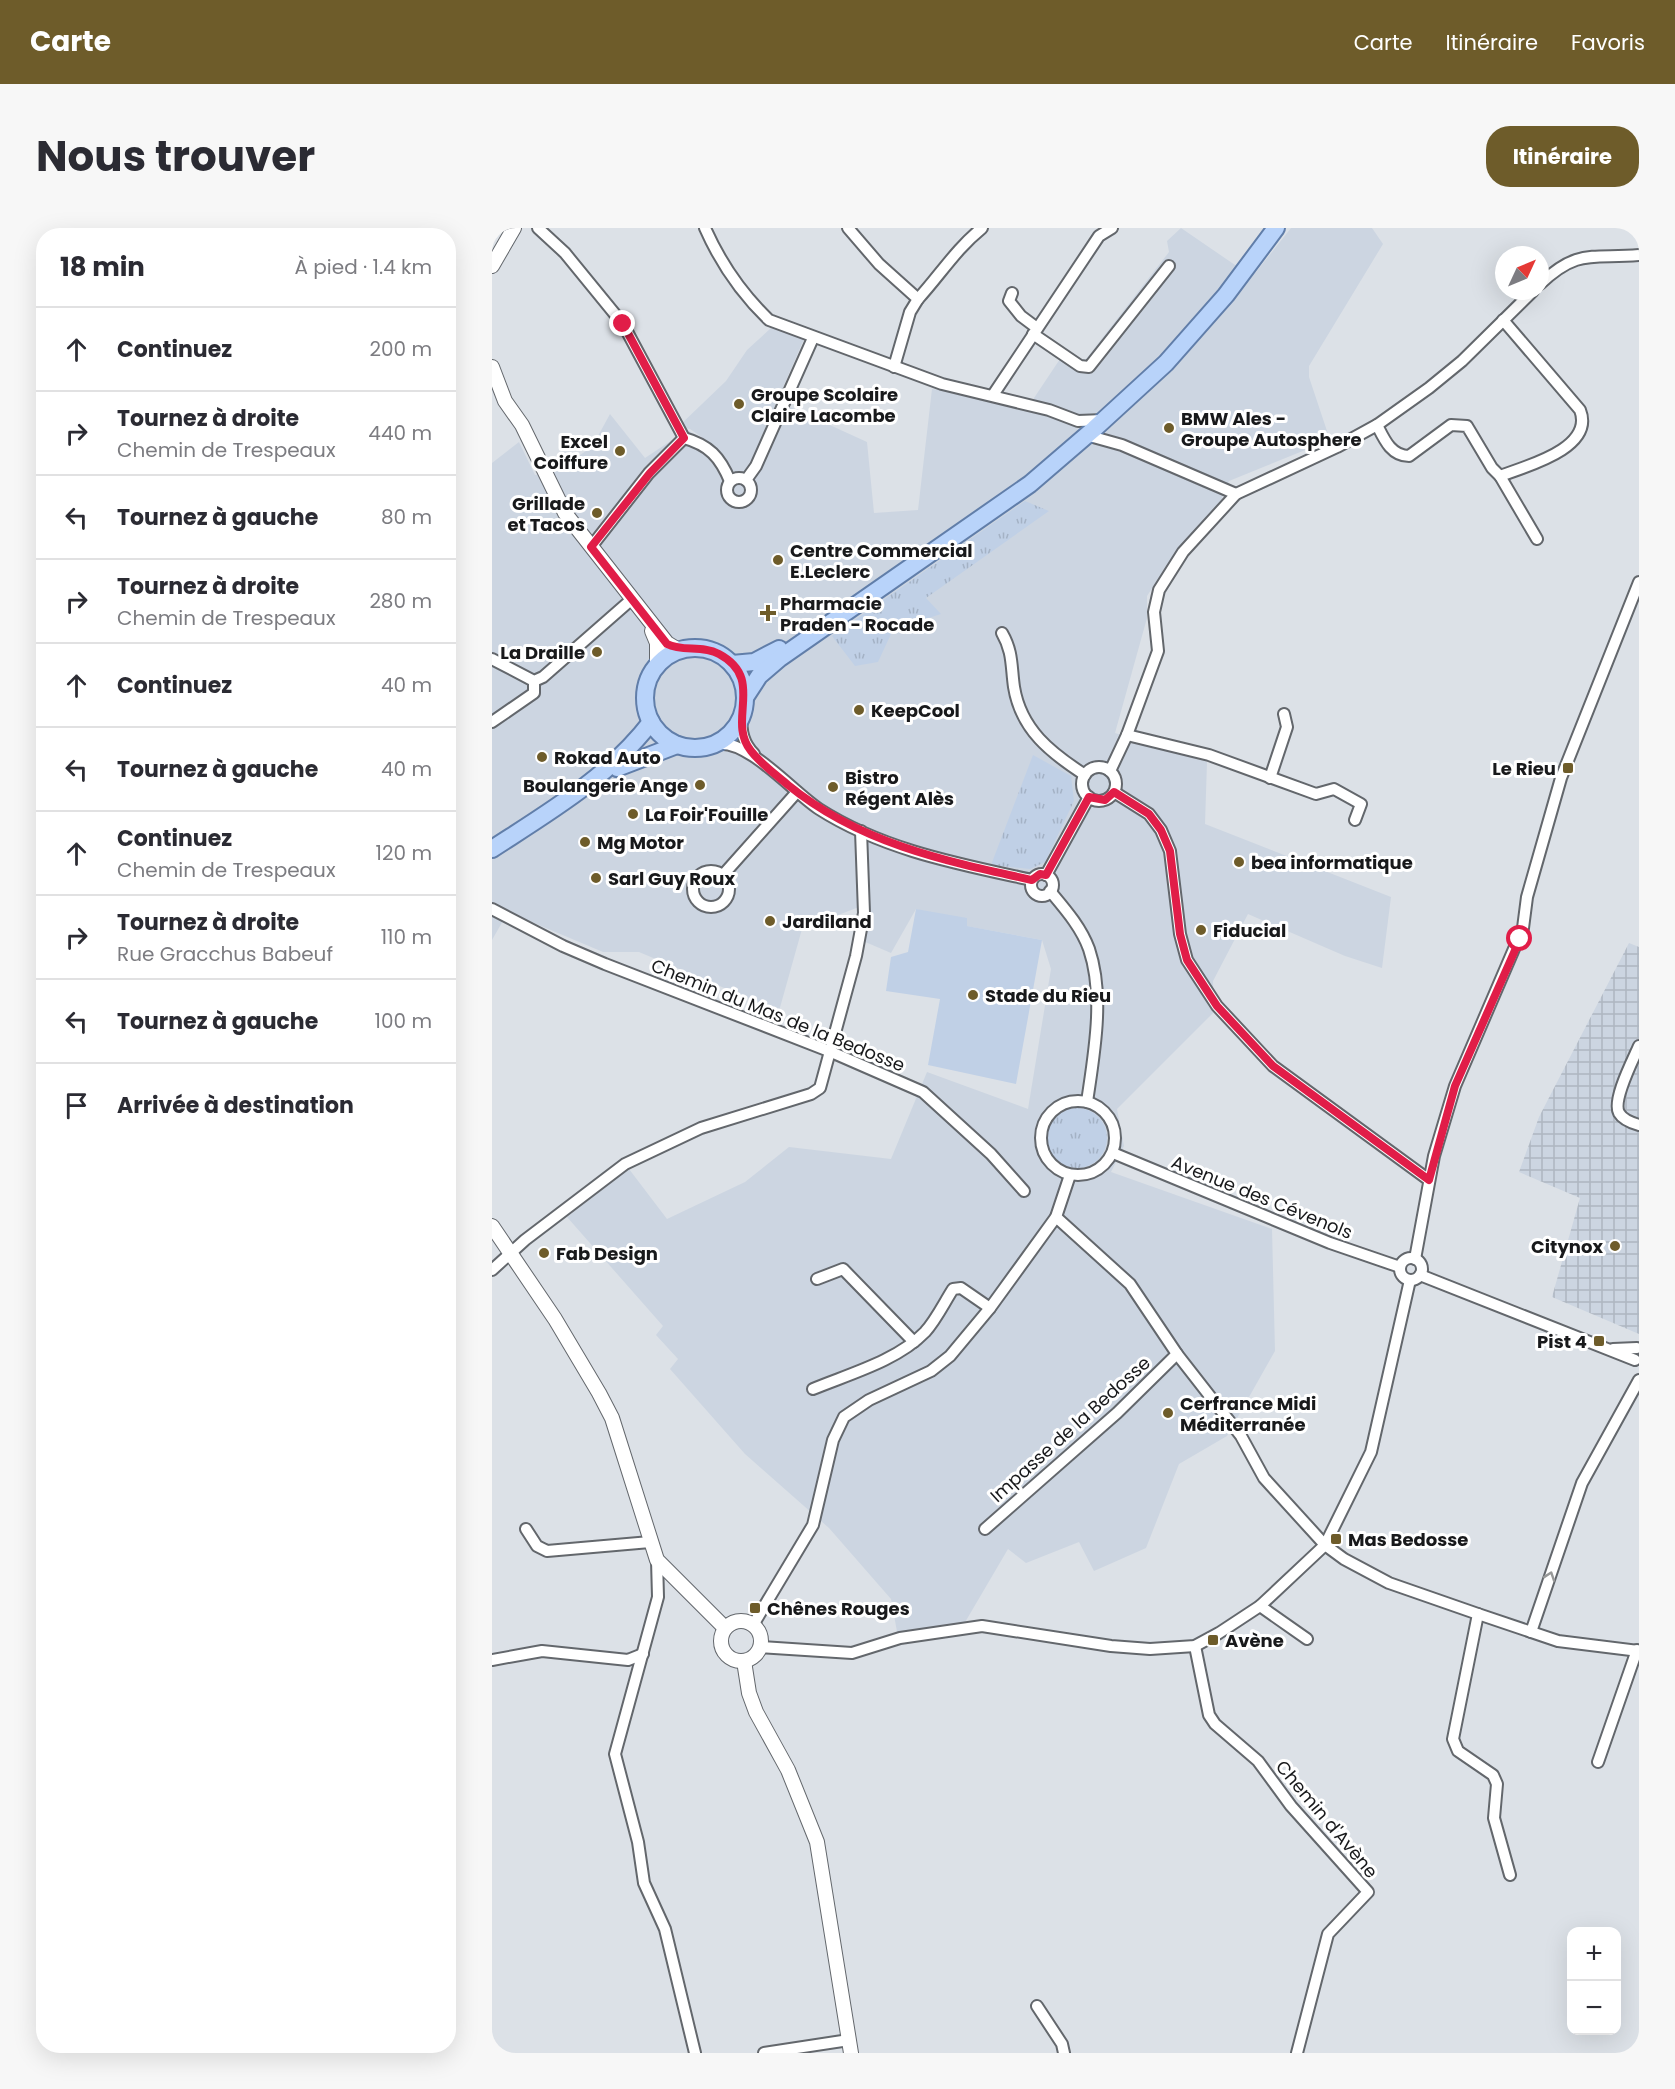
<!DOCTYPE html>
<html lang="fr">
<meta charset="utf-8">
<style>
:root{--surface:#fff;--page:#f7f7f7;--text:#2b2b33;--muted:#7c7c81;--line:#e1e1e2;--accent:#6e5c2a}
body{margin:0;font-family:Poppins,sans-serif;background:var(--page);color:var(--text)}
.controls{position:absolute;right:18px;bottom:18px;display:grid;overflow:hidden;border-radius:12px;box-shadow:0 6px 24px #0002}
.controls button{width:54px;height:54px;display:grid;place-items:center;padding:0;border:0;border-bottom:2px solid var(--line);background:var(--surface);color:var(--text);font:30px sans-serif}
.compass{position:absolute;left:1003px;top:18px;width:54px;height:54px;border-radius:50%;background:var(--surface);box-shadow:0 6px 24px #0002;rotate:46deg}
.stop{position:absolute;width:18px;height:18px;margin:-14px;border:4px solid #e11d48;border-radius:50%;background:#fff}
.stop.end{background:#e11d48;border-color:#fff;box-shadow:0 2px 6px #0008}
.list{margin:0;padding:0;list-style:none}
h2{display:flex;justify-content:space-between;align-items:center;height:78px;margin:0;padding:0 24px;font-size:26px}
h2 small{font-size:20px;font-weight:400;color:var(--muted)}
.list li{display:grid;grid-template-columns:39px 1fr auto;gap:18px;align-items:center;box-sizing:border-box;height:84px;padding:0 24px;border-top:2px solid var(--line)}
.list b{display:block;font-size:22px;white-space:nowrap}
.list p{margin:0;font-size:20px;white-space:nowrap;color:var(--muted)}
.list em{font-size:20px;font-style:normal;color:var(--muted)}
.icon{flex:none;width:33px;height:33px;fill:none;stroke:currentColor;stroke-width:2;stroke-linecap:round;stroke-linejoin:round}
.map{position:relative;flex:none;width:1147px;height:1825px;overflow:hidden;border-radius:24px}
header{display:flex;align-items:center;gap:36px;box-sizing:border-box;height:84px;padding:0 30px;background:var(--accent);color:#fff}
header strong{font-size:28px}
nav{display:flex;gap:33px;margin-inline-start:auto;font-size:21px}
.intro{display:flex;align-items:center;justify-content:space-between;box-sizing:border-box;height:144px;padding:0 36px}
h1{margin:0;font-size:42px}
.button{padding:15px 27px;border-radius:24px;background:var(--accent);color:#fff;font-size:21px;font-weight:700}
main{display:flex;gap:36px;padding:0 36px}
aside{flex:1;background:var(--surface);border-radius:24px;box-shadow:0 6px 24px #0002}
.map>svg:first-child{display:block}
</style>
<header>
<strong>Carte</strong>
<nav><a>Carte</a><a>Itinéraire</a><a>Favoris</a></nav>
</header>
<div class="intro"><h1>Nous trouver</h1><a class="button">Itinéraire</a></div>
<main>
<aside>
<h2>18 min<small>À pied · 1.4 km</small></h2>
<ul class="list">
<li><svg class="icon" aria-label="ahead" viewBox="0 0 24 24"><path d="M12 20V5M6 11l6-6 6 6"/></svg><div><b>Continuez</b></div><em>200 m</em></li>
<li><svg class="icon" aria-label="right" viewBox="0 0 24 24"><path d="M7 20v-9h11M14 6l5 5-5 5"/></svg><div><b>Tournez à droite</b><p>Chemin de Trespeaux</p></div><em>440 m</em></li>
<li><svg class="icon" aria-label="left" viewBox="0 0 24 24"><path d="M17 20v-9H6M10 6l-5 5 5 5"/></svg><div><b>Tournez à gauche</b></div><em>80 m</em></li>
<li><svg class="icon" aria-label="right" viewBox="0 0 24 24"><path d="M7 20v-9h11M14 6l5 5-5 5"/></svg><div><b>Tournez à droite</b><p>Chemin de Trespeaux</p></div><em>280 m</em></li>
<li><svg class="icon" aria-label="ahead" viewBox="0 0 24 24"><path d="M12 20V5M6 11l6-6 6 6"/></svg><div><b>Continuez</b></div><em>40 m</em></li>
<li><svg class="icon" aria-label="left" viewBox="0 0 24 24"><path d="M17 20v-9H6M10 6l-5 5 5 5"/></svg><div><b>Tournez à gauche</b></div><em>40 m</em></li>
<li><svg class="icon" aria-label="ahead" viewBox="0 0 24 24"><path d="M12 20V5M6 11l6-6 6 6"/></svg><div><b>Continuez</b><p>Chemin de Trespeaux</p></div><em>120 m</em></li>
<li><svg class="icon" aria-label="right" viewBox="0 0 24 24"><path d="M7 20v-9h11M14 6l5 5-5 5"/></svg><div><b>Tournez à droite</b><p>Rue Gracchus Babeuf</p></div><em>110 m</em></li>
<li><svg class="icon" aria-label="left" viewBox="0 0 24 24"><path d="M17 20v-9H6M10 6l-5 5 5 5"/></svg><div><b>Tournez à gauche</b></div><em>100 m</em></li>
<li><svg class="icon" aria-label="arrive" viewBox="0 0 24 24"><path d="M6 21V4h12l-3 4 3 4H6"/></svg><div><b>Arrivée à destination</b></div></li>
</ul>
</aside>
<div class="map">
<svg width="1147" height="1825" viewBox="0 0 1147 1825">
<defs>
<pattern id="industrial-grid" width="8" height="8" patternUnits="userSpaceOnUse" patternTransform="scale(1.5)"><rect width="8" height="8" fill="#ccd5e1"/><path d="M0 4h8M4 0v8" fill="none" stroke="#aeb6c0"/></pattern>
<pattern id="grass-tufts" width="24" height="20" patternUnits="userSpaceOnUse" patternTransform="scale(1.5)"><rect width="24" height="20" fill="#c0d0e6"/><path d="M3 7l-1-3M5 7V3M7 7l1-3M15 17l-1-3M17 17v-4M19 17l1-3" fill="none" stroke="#a4b2c5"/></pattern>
</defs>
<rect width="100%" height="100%" fill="#dce1e7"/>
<path fill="#ccd5e1" d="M689 0 743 37 764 44 799 0H880L891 16 817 138V149L838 212 737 253 728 275 687 319 655 368V390L623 505 715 534 713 596 899 669 890 740 853 728 756 686 721 753 722 784 625 881 632 918 619 944 780 1001 783 1123 735 1208 687 1236 654 1320 602 1343 587 1314 534 1335 516 1321 472 1396 406 1409 399 1371 337 1300 253 1226 178 1141 186 1131 164 1107 171 1098 75 989 137 941 175 991 253 954 297 919 399 931 435 844 536 881 559 741 550 712 474 698 424 681 399 725 371 713 367 679 310 701 287 783 147 724H111L16 684 0 712V235L27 214 43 247 63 244 100 219 118 186 153 230 195 202 214 212 198 201 186 199 234 153 255 122 279 100 312 111 258 236 269 241 296 178 375 214 382 285 426 282 440 161 540 173 568 131H594L677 24 675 13Z"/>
<path fill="url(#industrial-grid)" d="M1137 715 1147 719V1106L1060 1069 1088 970 1027 944 1047 889Z"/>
<g fill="url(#grass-tufts)">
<path d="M533 273 557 283 434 370 449 386 415 397 408 404 399 406 386 434 363 438 340 408Z"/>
<path d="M541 527 579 548 582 573 553 634 538 641 499 637Z"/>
<circle cx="585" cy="910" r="30"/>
</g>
<path fill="#c0d0e6" d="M424 681 475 690V698L550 712 524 856 436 837 448 771 394 763 399 729 416 724Z"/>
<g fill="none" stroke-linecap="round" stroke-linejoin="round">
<g stroke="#63676c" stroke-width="14">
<g id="street">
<path d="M46 0 73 25 131 96 192 210"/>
<path d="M213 0C228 34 251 67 277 92L450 156 557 182 586 193 612 192"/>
<path d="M356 0 387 36 426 71 418 84 402 139"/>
<path d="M1048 56C1086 20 1100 31 1147 27"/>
<path d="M520 65 517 73 529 88 545 100"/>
<path d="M426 71C448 47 464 21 490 0"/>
<path d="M541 106 588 138 597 139 677 38"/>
<path d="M501 167 607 8 620 0"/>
<path d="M885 197C892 211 899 228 917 228L959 197 975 198 1000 240 1008 248 1045 311"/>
<path d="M594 207 630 217 744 266"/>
<path d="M1008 248C1035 238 1103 220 1088 182L1011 92"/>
<circle cx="247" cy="262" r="12"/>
<path d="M254 252 264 238 321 110"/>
<path d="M99 319 157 245 192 210C217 217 228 229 238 253"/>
<path d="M510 405C521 424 519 438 522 459 529 502 559 525 593 547"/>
<path d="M0 431 42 453 51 449 140 371"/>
<path d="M250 488C248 503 251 515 262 526"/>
<path d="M0 494 42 465V453"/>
<path d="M635 507 717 527 824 566 842 561 869 576 863 592"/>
<path d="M225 516C256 511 301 564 327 581 391 622 467 636 540 652"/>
<circle cx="607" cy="556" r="17"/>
<path d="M618 543 635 507 666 423 662 384 667 362 691 324 744 266 845 219 885 197 937 160 970 133 1041 63"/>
<path d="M778 550 795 499 792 486"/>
<path d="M622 564 657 586 669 602 678 623 688 706 695 732 725 778 781 838 937 952"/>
<circle cx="219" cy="661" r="18"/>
<circle cx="550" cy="657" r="11"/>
<path d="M231 647 305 564"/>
<path d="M554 647 597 569"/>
<path d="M558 663C573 681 589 699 597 721 613 768 602 826 595 874"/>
<path d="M0 681 71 718 113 736 337 823 431 864 499 926 532 963"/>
<path d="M1147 818C1141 832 1120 872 1127 885 1131 892 1140 895 1147 897"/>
<circle cx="586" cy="910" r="37"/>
<path d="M621 925 838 1015 908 1039"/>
<path d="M564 989 638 1056 685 1126 749 1208 772 1250 833 1317 852 1331 897 1355 986 1386 1066 1413 1147 1423"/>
<circle cx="919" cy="1041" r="11"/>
<path d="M923 1031 942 928 963 858 1031 700 1035 669 1069 550 1147 354"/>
<path d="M0 1042 33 1012 133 936 209 900 319 866 328 860 364 728 372 685 369 603"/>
<path d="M928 1047 1143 1132"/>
<path d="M325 1051 351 1041 422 1114"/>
<path d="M1121 1121 1145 1120"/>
<path d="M321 1161C357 1146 405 1133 433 1104 444 1092 452 1075 461 1061L469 1060 498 1080"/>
<path d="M34 1301 45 1318 55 1323 158 1314"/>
<path d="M493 1301 625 1185 685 1126"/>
<path d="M165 1332 166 1369 123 1526 146 1614 152 1655 173 1701 203 1825"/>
<path d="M768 1378 815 1411"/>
<path d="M986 1386 961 1511 966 1523 1001 1547 1005 1556 1002 1590 1018 1647"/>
<path d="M261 1397 321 1297 341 1212 352 1189 377 1172 439 1143 458 1128 498 1080 564 989 578 947"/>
<path d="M1039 1404 1090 1255 1147 1152"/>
<path d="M703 1418 717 1487 723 1496 766 1533 799 1578 876 1664 836 1706 805 1825"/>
<path d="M268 1419 360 1425 408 1410 490 1398 619 1418 658 1421 703 1418 727 1405 768 1378 833 1317 879 1224 918 1052"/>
<path d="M0 1432 50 1423 136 1432 151 1426"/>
<path d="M1106 1534 1145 1422"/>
<path d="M545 1778 570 1816 572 1825"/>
<path d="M272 1825 357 1812"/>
</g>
</g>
<g stroke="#63676c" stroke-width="16">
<g id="secondary">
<path d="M0 38 22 0"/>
<path d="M0 139 13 173 30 197 73 285 175 415 185 421 199 420"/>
<path d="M160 403 165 415V438"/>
<path d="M0 998 63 1091 107 1165 120 1190 165 1332 233 1400"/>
<circle cx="249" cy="1413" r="20"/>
<path d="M252 1433 257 1465 264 1484 296 1542 325 1614 359 1825"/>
</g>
</g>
<g stroke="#617ea9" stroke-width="20">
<g id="primary">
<circle cx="203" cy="470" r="50"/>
<path d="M240 436 262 434 287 421"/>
<path d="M254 468 267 448 288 430 538 256 602 201 674 135 734 67 784 0"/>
<path d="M125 540 185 517"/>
<path d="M0 621C57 584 117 549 159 494"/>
</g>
</g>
<use href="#street" stroke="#fff" stroke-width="10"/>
<use href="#secondary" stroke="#fff" stroke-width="14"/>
<use href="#primary" stroke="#b8d3fa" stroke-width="16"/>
</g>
<defs><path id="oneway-chevron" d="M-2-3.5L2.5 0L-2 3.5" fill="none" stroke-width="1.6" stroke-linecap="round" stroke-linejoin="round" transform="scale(1.5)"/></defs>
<use stroke="#979898" href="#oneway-chevron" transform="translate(1058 1348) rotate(-71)"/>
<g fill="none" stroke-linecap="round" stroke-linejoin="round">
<path stroke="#e11d48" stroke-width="8" d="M131 96 192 210 158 245 99 319 175 416C191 424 210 417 227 426 274 451 234 492 259 523 269 536 283 546 296 557 367 615 452 633 540 652L548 646 554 647 597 569 613 572 622 564 657 586 669 602 678 623 688 706 695 732 725 778 781 838 937 952 963 858 1028 711"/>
</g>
<g fill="#6e5c2a" stroke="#fff" stroke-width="2">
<circle cx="247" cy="176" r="6"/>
<circle cx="677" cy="200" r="6"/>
<circle cx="128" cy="223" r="6"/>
<circle cx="105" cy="285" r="6"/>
<circle cx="286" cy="332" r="6"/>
<path d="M273 376h6v6h6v6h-6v6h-6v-6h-6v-6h6z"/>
<circle cx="105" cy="424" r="6"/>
<circle cx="367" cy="482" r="6"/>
<circle cx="50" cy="529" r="6"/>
<rect x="1070" y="534" width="12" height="12" rx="3"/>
<circle cx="208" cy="557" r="6"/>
<circle cx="341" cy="559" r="6"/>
<circle cx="141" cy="586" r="6"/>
<circle cx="93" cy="614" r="6"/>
<circle cx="747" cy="634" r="6"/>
<circle cx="104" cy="650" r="6"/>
<circle cx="278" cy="693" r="6"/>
<circle cx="709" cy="702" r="6"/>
<circle cx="481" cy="767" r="6"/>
<circle cx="1123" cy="1018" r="6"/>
<circle cx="52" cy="1025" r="6"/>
<rect x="1101" y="1107" width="12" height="12" rx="3"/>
<circle cx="676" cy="1185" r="6"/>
<rect x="838" y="1305" width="12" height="12" rx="3"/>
<rect x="257" y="1374" width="12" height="12" rx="3"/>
<rect x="715" y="1406" width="12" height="12" rx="3"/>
</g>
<g text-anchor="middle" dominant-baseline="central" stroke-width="6" stroke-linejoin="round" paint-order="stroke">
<g font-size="18" font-weight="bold" fill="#18191b" stroke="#fff" text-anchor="start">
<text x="259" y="166">Groupe Scolaire<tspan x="259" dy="21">Claire Lacombe</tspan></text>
<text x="689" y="190">BMW Ales -<tspan x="689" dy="21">Groupe Autosphere</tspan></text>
<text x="116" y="213" text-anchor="end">Excel<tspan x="116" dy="21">Coiffure</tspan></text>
<text x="93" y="275" text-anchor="end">Grillade<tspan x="93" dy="21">et Tacos</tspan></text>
<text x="298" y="322">Centre Commercial<tspan x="298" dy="21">E.Leclerc</tspan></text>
<text x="288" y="375">Pharmacie<tspan x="288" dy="21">Praden - Rocade</tspan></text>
<text x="93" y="424" text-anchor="end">La Draille</text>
<text x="379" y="482">KeepCool</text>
<text x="62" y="529">Rokad Auto</text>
<text x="1064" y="540" text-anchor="end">Le Rieu</text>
<text x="353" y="549">Bistro<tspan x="353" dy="21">Régent Alès</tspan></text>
<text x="196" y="557" text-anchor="end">Boulangerie Ange</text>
<text x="153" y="586">La Foir'Fouille</text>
<text x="105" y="614">Mg Motor</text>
<text x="759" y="634">bea informatique</text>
<text x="116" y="650">Sarl Guy Roux</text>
<text x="290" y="693">Jardiland</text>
<text x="721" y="702">Fiducial</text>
<text x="493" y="767">Stade du Rieu</text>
<text x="1111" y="1018" text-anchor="end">Citynox</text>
<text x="64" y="1025">Fab Design</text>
<text x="1095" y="1113" text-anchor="end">Pist 4</text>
<text x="688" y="1175">Cerfrance Midi<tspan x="688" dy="21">Méditerranée</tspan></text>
<text x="856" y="1311">Mas Bedosse</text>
<text x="275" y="1380">Chênes Rouges</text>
<text x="733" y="1412">Avène</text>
</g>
<g font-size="18" fill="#18191b" stroke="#fff">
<text transform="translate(286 787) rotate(22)">Chemin du Mas de la Bedosse</text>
<text transform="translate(770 969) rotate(22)">Avenue des Cévenols</text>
<text transform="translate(578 1201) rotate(-42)">Impasse de la Bedosse</text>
<text transform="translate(835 1591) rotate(50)">Chemin d'Avène</text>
</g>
</g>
</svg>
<div class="controls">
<button>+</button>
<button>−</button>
</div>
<svg class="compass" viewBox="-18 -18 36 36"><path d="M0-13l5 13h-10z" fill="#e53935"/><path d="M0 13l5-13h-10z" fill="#7c7c81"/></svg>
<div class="stop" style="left:1028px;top:711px"></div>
<div class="stop end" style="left:131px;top:96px"></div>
</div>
</main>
